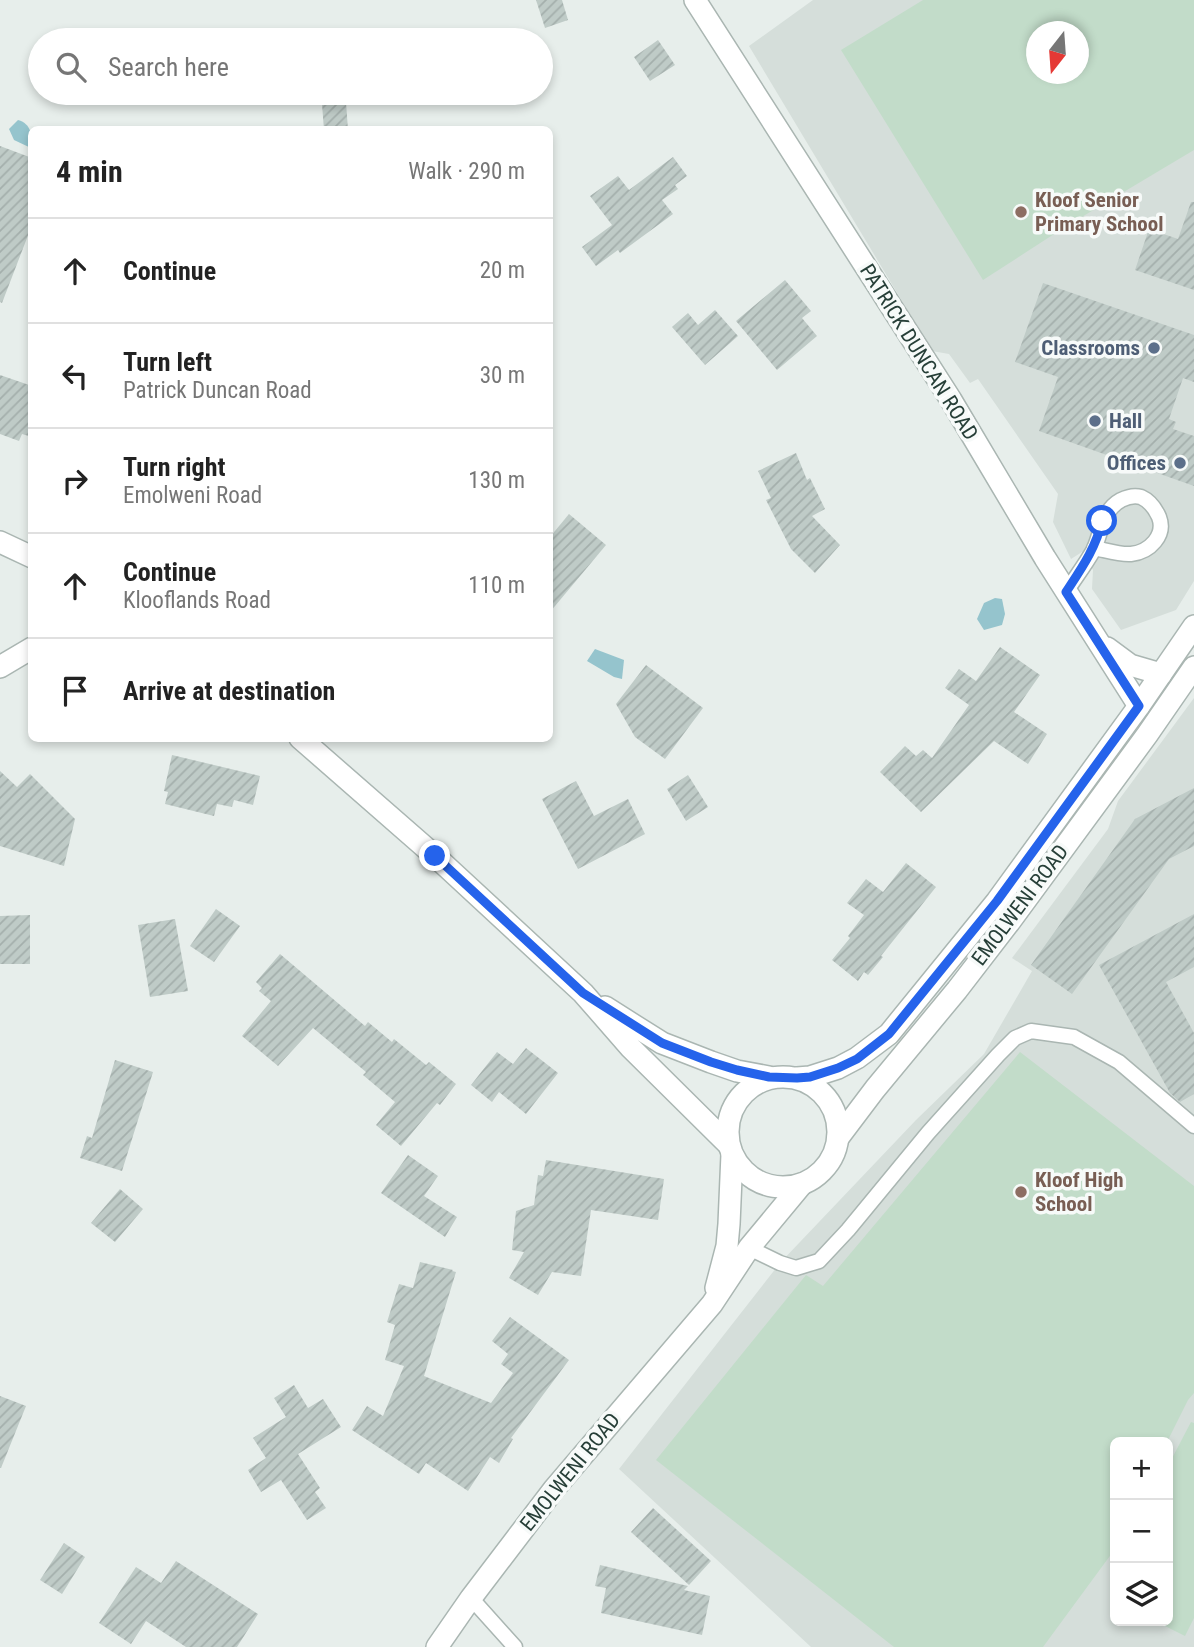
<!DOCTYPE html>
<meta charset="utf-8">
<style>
:root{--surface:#fff;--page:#f2f2f2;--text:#222;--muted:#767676;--line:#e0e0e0}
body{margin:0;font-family:"Roboto Condensed",sans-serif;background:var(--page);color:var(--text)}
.controls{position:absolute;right:21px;bottom:21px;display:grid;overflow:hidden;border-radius:10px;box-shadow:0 4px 10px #0003}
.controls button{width:63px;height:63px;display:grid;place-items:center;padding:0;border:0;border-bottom:2px solid var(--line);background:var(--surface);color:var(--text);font:35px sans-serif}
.compass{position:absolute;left:1026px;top:21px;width:63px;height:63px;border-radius:50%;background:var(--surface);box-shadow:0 4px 10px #0003;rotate:197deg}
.stop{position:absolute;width:21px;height:21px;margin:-16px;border:5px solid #2563eb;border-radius:50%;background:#fff}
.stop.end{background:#2563eb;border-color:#fff;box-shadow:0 2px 7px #0008}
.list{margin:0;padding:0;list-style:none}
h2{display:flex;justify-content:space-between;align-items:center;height:91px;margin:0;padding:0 28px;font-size:30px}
h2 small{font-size:23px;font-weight:400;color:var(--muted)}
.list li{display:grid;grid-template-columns:46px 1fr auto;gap:21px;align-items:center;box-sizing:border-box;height:105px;padding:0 28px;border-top:2px solid var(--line)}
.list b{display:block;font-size:26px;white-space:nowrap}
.list p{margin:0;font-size:23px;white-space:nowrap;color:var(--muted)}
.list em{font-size:23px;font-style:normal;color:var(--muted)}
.icon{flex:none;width:38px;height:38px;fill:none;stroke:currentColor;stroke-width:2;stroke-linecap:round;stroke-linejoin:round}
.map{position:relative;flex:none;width:1194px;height:1647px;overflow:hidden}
.search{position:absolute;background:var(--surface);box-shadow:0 4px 10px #0003;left:28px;top:28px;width:525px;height:77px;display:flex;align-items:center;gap:18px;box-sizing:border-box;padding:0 24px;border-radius:38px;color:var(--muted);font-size:26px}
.panel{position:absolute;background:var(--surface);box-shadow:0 4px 10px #0003;left:28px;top:126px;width:525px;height:616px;border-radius:10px}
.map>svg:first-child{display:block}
</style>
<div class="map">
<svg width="1194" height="1647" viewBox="0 0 1194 1647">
<defs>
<pattern id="building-hatch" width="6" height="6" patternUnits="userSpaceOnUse" patternTransform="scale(1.75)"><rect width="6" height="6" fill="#bfcbc7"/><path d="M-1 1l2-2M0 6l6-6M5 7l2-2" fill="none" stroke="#a4afac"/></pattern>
</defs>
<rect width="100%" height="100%" fill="#e7eeeb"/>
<g fill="#d5deda" fill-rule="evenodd">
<path d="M813 0H1194V581L1176 610 1121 630 1092 589 1093 570 1082 552 1071 559 1053 522 1058 494 978 379 970 383 949 354 932 351 749 46ZM1036 32H1078V74H1036Z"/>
<path d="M1194 698V1647H811L619 1469 780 1263 916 1120 984 1054 1032 971 1012 958 1108 829 1118 801ZM1115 1442H1168V1621H1115Z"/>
</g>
<g fill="#c2dcc9" fill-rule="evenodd">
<path d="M923 0H1194V150L1065 227 983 280 841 50ZM1036 32H1078V74H1036Z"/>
<path d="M1020 1052 1194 1186V1393L1188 1400 1167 1442H1115V1549L1043 1647H894L656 1460 806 1275 823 1286Z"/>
<path d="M1191 1422 1194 1423V1618L1185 1636 1155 1621H1168V1466Z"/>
</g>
<g fill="#95c4cd">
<path d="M18 120C32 124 32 136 31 148L14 140 9 129Z"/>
<path d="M995 598 1002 599 1005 614 1002 625 984 630 977 619 984 603Z"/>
<path d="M595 649 624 660 622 679 614 677 587 661Z"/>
</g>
<g fill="url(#building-hatch)">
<path d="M536 0H562L568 20 545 28Z"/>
<path d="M658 40 675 65 650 81 634 57Z"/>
<path d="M346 102 348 130H324L322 104Z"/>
<path d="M0 146 32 158V225L2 303 0 302Z"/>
<path d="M673 157 687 176 675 185 678 189 662 200 673 214 620 253 618 250 596 266 582 247 612 225 590 196 618 176 629 190Z"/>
<path d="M1191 202H1194V290L1135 270 1149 229 1178 239Z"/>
<path d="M785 280 811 311 802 318 817 336 777 370 736 321Z"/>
<path d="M1043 283 1194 335V382L1183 378 1169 419 1176 422 1173 429 1194 436V486L1039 431 1058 377 1015 362Z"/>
<path d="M715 310 738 336 705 365 672 327 688 313 698 325Z"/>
<path d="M0 375 32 386V437L22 434 19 441 0 434Z"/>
<path d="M796 453 807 480 810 478 825 509 812 516 840 545 815 573 791 549 766 500 771 498 758 471Z"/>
<path d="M569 514 606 545 550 612V537Z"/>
<path d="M1000 647 1040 675 1014 712 1047 734 1028 764 994 741 921 812 880 772 905 746 916 756 923 750 932 758 969 705 945 688 959 669 976 681Z"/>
<path d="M646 665 703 708 665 759 635 737 616 704Z"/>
<path d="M172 755 260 776 253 805 234 800 232 807 217 804 214 816 165 804 168 792 164 791Z"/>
<path d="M0 771 17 787 30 774 75 819 64 866 0 846Z"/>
<path d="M688 775 708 807 686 821 667 789Z"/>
<path d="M576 781 594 816 628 799 645 834 578 869 542 799Z"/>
<path d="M1194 788V846L1169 859 1072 994 1031 965 1135 819Z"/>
<path d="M906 863 936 887 881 956 883 957 868 975 864 972 858 981 832 960 850 938 848 936 864 915 847 903 866 879 883 892Z"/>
<path d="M216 909 240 926 214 962 190 946Z"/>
<path d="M1194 914V967L1166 982 1194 1033V1094L1180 1102 1170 1093 1099 965Z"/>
<path d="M30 915V964H0V916Z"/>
<path d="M175 919 188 991 150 997 138 925Z"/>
<path d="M280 954 365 1026 368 1022 392 1042 394 1039 426 1065 429 1062 456 1084 440 1105 437 1103 401 1146 376 1125 395 1102 363 1075 366 1072 313 1028 278 1066 242 1036 271 1001 259 991 262 988 256 982Z"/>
<path d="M526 1048 558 1073 526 1114 499 1092 492 1102 471 1085 497 1052 513 1064Z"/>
<path d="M115 1060 153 1072 122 1171 80 1158 87 1136 92 1138Z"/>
<path d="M408 1155 438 1176 424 1196 457 1217 445 1237 381 1193Z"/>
<path d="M546 1160 664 1179 658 1220 591 1210 581 1276 552 1272 538 1295 509 1278 524 1252 512 1250 516 1211 534 1205 538 1175 543 1176Z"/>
<path d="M120 1189 143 1209 115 1242 91 1223Z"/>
<path d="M420 1262 453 1270 452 1271 456 1272 424 1376 491 1403 513 1373 501 1364 508 1354 492 1341 510 1317 569 1360 511 1438 513 1439 499 1463 490 1457 468 1491 426 1463 419 1474 352 1430 367 1406 383 1416 404 1366 385 1360 395 1325 387 1322 399 1284 413 1288Z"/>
<path d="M294 1385 308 1408 323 1399 341 1427 298 1454 320 1488 315 1492 326 1508 307 1520 281 1480 261 1492 248 1470 266 1458 253 1438 286 1417 274 1398Z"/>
<path d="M0 1396 26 1406 1 1468H0Z"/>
<path d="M653 1508 711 1561 689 1585 631 1532Z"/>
<path d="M64 1543 85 1557 62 1594 40 1580Z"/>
<path d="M176 1561 258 1614 237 1647H186L146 1621 131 1644 99 1623 136 1567 161 1583Z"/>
<path d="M600 1565 688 1586 684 1590 710 1596 702 1635 601 1613 606 1588 595 1586Z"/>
</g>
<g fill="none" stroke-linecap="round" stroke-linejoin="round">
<g stroke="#aab6b2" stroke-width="17">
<g id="lane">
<path d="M1066 592C1075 578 1085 565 1093 551 1102 533 1101 511 1121 500 1127 497 1134 495 1141 497 1150 501 1155 508 1159 517 1166 535 1150 552 1131 554 1120 555 1105 550 1094 548"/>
<path d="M749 1248 780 1263 796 1268 819 1261 848 1230 928 1133 998 1055 1015 1038 1031 1031 1074 1037 1119 1062 1194 1126"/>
<path d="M471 1598 515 1647"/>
</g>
</g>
<g stroke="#aab6b2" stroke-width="24">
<g id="street">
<path d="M695 0 951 400 1045 558 1139 706"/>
<path d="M0 542 32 557"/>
<path d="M1107 648 1130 665 1161 674"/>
<path d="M0 667 32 648"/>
<path d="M300 738 435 856 583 993 631 1048 729 1145"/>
<path d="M605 1007 662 1043 711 1062 737 1071 769 1077"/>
<circle cx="783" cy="1132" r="55"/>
<path d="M797 1078 810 1077 838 1068 857 1058 889 1034 997 901 1139 706 1194 626"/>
<path d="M838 1138 875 1089 957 990 1011 920 1147 735 1194 667"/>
<path d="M716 1288 727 1246 729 1224 732 1154"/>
<path d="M437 1647 471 1598 554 1489 712 1304 749 1248 802 1184"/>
</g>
</g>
<use href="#lane" stroke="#fff" stroke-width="14"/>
<use href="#street" stroke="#fff" stroke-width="21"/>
</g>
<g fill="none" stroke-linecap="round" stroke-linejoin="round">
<path stroke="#2563eb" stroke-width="9" d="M435 856 583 993 662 1043 711 1062 737 1070 769 1077 797 1078 810 1077 838 1068 857 1059 889 1034 997 901 1139 706 1066 592C1081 569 1096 548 1102 521"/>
</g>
<g fill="#8d6e63" stroke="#f7faf9" stroke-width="2.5">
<circle cx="1021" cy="212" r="7"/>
<circle cx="1021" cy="1192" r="7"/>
</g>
<g fill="#5c6f8a" stroke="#f7faf9" stroke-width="2.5">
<circle cx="1154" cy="348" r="7"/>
<circle cx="1095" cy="421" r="7"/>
<circle cx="1180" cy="463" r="7"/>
</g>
<g text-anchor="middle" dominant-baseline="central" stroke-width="7" stroke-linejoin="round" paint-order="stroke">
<g font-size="21" font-weight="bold" fill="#785e54" stroke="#f7faf9" text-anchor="start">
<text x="1035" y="200">Kloof Senior<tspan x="1035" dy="24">Primary School</tspan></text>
<text x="1035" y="1180">Kloof High<tspan x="1035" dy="24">School</tspan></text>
</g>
<g font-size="21" font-weight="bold" fill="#4e5e75" stroke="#f7faf9" text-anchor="end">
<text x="1140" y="348">Classrooms</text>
<text x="1109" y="421" text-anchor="start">Hall</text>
<text x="1166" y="463">Offices</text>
</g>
<g font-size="21" fill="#273f38" stroke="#f7faf9">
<text transform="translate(919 352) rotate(58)">PATRICK DUNCAN ROAD</text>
<text transform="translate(1020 905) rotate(-53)">EMOLWENI ROAD</text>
<text transform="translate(570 1472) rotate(-51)">EMOLWENI ROAD</text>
</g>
</g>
</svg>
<div class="controls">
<button>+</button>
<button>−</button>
<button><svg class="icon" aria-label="layers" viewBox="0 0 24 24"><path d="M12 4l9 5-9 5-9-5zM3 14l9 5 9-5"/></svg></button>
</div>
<svg class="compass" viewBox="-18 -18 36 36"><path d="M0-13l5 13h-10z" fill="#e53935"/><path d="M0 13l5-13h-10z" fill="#767676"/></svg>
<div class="stop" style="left:1102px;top:521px"></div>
<div class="stop end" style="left:435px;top:856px"></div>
<div class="search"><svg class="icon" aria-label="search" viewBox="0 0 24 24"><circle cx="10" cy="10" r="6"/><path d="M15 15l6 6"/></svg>Search here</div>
<section class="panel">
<h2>4 min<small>Walk · 290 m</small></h2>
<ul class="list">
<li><svg class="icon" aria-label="ahead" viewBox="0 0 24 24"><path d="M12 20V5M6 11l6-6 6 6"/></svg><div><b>Continue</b></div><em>20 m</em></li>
<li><svg class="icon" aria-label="left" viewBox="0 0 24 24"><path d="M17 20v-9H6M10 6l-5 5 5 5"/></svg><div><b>Turn left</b><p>Patrick Duncan Road</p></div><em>30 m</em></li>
<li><svg class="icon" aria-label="right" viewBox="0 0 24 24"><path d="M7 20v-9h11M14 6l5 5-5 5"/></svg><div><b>Turn right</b><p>Emolweni Road</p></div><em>130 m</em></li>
<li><svg class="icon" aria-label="ahead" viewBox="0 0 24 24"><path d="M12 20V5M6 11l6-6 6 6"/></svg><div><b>Continue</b><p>Klooflands Road</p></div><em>110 m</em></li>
<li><svg class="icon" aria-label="arrive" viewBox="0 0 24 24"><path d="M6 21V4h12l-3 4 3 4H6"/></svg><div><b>Arrive at destination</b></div></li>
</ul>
</section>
</div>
